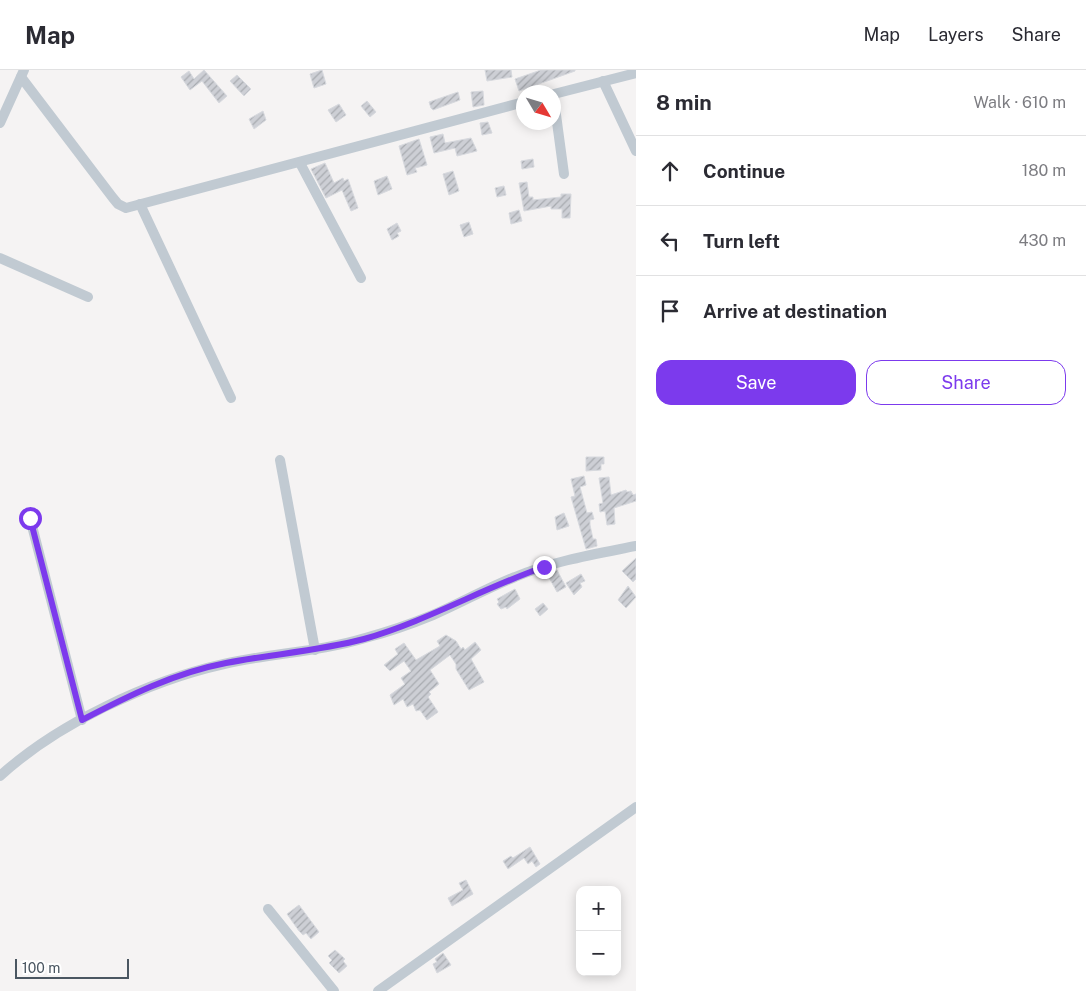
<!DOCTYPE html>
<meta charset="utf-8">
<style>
:root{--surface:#fff;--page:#f7f7f7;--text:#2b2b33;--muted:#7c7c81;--line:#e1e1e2;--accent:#7c3aed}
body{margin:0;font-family:"Public Sans",sans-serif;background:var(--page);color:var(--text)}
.controls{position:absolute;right:15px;bottom:15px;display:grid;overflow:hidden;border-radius:10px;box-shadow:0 2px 12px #0003}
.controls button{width:45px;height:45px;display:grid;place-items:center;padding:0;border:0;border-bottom:1px solid var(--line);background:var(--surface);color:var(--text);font:25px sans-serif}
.compass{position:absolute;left:516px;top:15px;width:45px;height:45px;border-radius:50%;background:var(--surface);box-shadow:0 2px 12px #0003;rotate:128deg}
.scale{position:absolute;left:15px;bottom:12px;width:114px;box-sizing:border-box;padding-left:5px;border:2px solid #4a5661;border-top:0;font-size:14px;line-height:18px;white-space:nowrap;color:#4a5661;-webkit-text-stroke:4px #fff;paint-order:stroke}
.stop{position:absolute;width:15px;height:15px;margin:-11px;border:4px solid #7c3aed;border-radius:50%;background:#fff}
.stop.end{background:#7c3aed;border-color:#fff;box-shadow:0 1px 5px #0008}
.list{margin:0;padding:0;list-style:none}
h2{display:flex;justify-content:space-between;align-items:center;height:65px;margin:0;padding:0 20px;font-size:21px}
h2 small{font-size:16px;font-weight:400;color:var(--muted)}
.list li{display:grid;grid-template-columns:32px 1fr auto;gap:15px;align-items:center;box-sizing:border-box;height:70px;padding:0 20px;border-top:1px solid var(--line)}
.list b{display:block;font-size:19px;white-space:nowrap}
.list em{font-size:16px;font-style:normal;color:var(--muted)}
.actions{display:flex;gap:10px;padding:15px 20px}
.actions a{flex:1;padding:11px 0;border:1px solid var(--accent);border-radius:15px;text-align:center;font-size:18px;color:var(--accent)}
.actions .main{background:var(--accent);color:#fff}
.icon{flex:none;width:28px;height:28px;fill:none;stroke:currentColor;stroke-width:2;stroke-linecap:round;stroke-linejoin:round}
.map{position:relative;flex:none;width:636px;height:921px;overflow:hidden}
header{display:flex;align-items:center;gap:30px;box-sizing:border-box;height:70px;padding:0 25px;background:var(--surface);border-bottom:1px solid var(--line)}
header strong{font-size:24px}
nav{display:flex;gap:28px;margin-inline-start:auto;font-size:18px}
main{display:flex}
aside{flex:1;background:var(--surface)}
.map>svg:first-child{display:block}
</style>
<header>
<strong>Map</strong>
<nav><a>Map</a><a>Layers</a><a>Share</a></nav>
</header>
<main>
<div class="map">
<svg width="636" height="921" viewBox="0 0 636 921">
<defs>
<pattern id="building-hatch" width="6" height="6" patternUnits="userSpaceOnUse" patternTransform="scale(1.25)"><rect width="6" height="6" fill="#cdcfd5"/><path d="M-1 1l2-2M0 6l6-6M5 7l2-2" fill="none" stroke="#a8abb0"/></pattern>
</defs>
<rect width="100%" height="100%" fill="#f5f3f3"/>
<g fill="url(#building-hatch)" stroke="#d7d9de">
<path d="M204 0 227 26 219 33 202 11 190 20 181 7 189 1 194 9Z"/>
<path d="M322 0 326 14 314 18 310 4Z"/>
<path d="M485 0H511L512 7 487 11Z"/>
<path d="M541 0H575V1L519 21 515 9Z"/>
<path d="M237 5 251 19 244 26 230 11Z"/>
<path d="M483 21 484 35 473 37 471 22Z"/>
<path d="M458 22 460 30 433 40 431 38 429 32Z"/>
<path d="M367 31 376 42 370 47 361 36Z"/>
<path d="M339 34 346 45 336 52 328 40Z"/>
<path d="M263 41 266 50 254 59 249 49Z"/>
<path d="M488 52 492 63 482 65 480 53Z"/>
<path d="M443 64 445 73 471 68 477 81 457 86 455 78 434 83 430 67Z"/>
<path d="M419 69 427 95 415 98 417 102 407 105 399 76Z"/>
<path d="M533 89 534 97 522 99 521 91Z"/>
<path d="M325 93 334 113 343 108 344 111 348 109 358 138 351 141 342 120 326 128 311 99Z"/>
<path d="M453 101 459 121 449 125 443 104Z"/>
<path d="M387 106 392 119 378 125 374 111Z"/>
<path d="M527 112 529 127H533V130L561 127V124H571L570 148H562V139H551V136L524 141 519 113Z"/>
<path d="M504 116 506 125 497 127 495 118Z"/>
<path d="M519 140 522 151 511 154 509 143Z"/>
<path d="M469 152 473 164 464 167 460 155Z"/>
<path d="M397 153 401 161 397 163 399 166 392 170 387 159Z"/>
<path d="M586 387H604V394H601V400L586 401Z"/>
<path d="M584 406 586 415 580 417 587 443 592 442 594 449 590 450V455L593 469H596L597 476 586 479 571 427 575 426 571 409Z"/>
<path d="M609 407 611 425 626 420 627 422 631 421 633 425 636 424V431L614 438 615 454 607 455 605 441 600 442 599 434 603 433 599 408Z"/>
<path d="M564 443 569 456 557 460 555 447Z"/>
<path d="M636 488V509L633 512 622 501Z"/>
<path d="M557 500 566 517 557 522 547 504Z"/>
<path d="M581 504 585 511 580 513 582 517 574 525 566 513Z"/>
<path d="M628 516 636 527 626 538 618 530Z"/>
<path d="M515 519 520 529 507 539 506 537 501 539 497 534 499 532 497 529Z"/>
<path d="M543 533 548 539 540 546 535 539Z"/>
<path d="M446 565 456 571 461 579 463 577 465 580 475 572 481 580 471 589 484 612 469 620 456 599V594L450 585 430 600 439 614 429 622 431 624 428 627 438 642 427 650 420 640 416 641 413 634 407 637 403 629 394 635 390 625 405 614 401 608 411 601 404 591 390 601 384 595 398 584 395 579 404 573 416 590 440 576 437 571Z"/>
<path d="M530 777 540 794 536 797 532 791 528 794 524 788 508 799 503 791 511 786 513 788Z"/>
<path d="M466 810 473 824 452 836 448 828 463 820 459 813Z"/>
<path d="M299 835 319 862 311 869 306 863 303 865 299 861 287 844Z"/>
<path d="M335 880 345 889 343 891 347 896 339 903 329 893 332 890 328 886Z"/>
<path d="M443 883 451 895 437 903 433 894 437 892 435 889Z"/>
</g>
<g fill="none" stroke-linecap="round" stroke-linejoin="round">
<g stroke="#c1cad2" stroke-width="10">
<path d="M21 7 113 128 118 134 126 138 524 32"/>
<path d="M603 11 636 81"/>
<path d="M554 24 636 3"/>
<path d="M554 30 564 104"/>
<path d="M0 53 24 0"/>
<path d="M300 93 361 208"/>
<path d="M140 134 231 328"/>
<path d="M0 188 88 227"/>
<path d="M280 390 315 580"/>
<path d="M30 448 82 650"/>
<path d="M0 706C57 654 148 611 224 594 271 583 319 582 365 568 388 562 411 554 433 545 461 533 487 518 515 507 553 491 596 484 636 476"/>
<path d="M268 839 334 921"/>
<path d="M378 921 636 737"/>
</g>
</g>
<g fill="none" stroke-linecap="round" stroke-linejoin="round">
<path stroke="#7c3aed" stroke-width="6" d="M30 448 82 650C128 626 174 603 226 593 272 584 319 581 364 569 427 551 483 518 544 497"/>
</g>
</svg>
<div class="controls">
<button>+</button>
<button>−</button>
</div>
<svg class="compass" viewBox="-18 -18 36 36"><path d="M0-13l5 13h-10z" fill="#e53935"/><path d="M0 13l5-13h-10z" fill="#7c7c81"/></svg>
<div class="scale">100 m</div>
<div class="stop" style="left:30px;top:448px"></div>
<div class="stop end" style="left:544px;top:497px"></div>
</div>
<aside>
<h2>8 min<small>Walk · 610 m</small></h2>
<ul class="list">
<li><svg class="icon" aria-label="ahead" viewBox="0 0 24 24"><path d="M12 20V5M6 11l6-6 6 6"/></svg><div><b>Continue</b></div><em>180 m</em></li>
<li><svg class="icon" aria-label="left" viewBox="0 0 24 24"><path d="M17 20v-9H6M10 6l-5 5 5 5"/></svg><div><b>Turn left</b></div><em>430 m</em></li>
<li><svg class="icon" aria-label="arrive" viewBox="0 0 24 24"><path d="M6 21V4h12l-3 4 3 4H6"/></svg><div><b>Arrive at destination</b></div></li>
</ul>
<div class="actions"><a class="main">Save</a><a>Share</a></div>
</aside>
</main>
